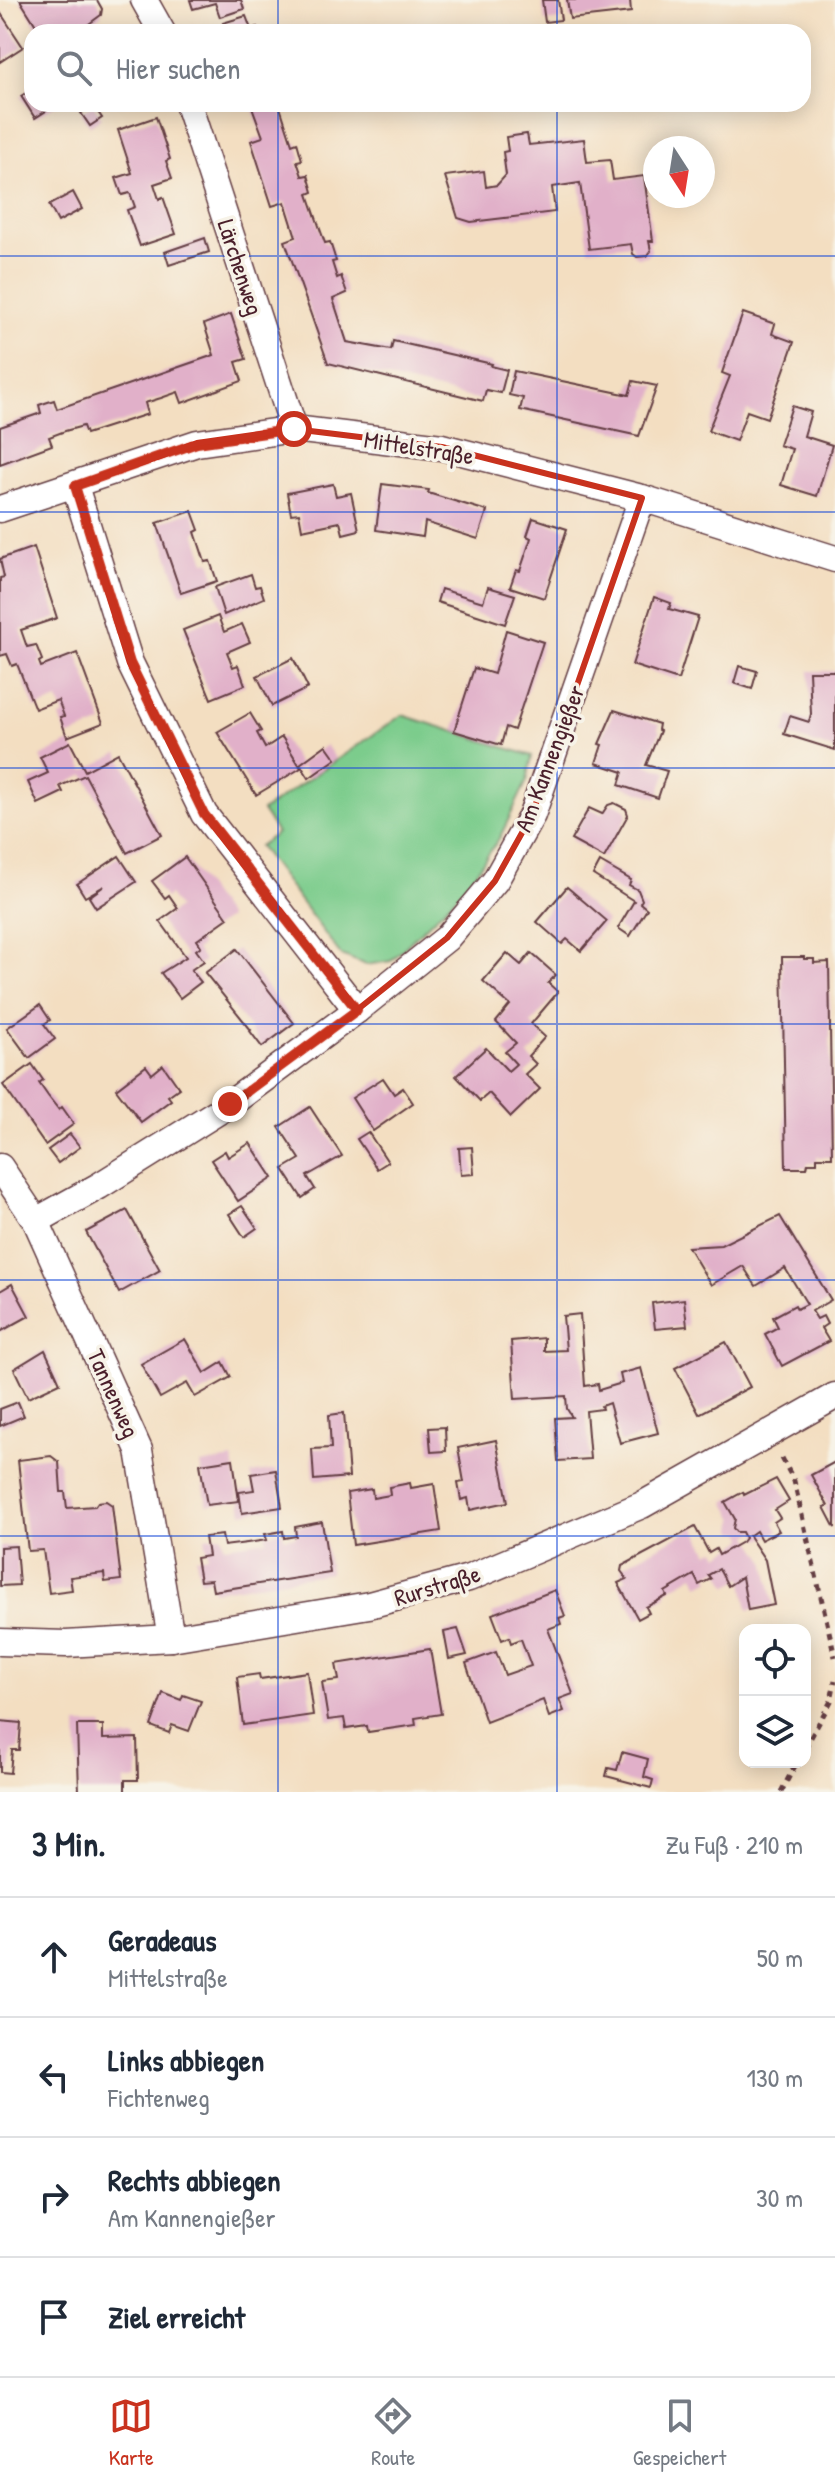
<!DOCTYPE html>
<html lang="de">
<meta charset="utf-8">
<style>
:root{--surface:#fff;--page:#f6f6f7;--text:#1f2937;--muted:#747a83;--line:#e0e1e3;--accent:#c8321e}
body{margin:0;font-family:"Patrick Hand",sans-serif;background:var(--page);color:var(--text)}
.controls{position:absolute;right:24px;bottom:24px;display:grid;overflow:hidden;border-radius:16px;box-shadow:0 4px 20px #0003}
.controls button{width:72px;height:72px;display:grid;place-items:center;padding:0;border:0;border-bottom:2px solid var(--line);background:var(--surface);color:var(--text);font:40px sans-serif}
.compass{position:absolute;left:643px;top:136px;width:72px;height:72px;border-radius:50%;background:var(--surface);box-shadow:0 4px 20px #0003;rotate:168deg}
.stop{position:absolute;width:24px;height:24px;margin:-18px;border:6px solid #c8321e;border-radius:50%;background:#fff}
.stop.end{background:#c8321e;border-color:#fff;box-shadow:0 2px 8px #0008}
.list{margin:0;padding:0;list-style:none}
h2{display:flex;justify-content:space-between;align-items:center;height:104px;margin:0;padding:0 32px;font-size:34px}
h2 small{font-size:26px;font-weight:400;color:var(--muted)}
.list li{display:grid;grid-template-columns:52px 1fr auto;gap:24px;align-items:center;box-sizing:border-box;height:120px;padding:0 32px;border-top:2px solid var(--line)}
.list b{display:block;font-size:30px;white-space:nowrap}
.list p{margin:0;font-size:26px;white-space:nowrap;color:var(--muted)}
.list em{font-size:26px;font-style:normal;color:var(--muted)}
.icon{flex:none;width:44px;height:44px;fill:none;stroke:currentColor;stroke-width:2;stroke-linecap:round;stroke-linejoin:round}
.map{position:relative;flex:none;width:835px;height:1792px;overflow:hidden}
.search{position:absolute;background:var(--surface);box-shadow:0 4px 20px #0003;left:24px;right:24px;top:24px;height:88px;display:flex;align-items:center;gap:20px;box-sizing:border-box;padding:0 28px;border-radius:24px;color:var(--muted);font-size:30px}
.sheet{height:584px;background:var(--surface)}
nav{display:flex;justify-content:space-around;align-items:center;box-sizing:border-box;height:112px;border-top:2px solid var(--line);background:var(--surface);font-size:22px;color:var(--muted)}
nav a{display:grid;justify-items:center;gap:4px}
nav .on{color:var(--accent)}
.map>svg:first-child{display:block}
</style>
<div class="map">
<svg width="835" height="1792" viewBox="0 0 835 1792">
<rect width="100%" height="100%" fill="#f7f3e8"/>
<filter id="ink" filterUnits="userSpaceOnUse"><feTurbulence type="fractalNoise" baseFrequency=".0125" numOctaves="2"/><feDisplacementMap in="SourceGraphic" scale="16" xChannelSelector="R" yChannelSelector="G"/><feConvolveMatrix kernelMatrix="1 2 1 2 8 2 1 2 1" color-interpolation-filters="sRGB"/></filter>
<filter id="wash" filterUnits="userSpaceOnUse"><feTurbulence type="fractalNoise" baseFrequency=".006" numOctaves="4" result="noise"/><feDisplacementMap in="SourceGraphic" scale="32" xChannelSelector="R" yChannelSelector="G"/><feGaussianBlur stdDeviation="1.8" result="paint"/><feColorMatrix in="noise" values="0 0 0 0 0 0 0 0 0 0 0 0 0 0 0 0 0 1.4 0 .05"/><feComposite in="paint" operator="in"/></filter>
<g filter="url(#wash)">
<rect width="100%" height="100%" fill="#f3dec1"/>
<path fill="#7ccc8c" stroke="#63765c" stroke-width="2" d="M402 715 532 756 527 781 500 837 465 888 391 961 366 965 341 955 259 846 277 833 262 811Z"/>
<g id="blocks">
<g fill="#e1b0c9">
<path d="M20 0H97L102 9 101 15 78 32H44L40 26 37 27Z"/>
<path d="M190 0H241L244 9 220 17 215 3 193 9Z"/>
<path d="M542 0H558L561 20 545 22Z"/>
<path d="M567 0H630L631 12 570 19Z"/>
<path d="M0 12 23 47 0 62Z"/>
<path d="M246 16 251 29 257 27 258 30 254 32H226L223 23Z"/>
<path d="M32 89V104H57L35 118 21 96Z"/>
<path d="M251 104H279L292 144 297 142 302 160 297 161 302 176 308 175 313 192 308 194 320 229 325 243 330 242 336 261 332 262 337 278 341 276 347 293 333 299 347 342 391 350 393 341 492 364 491 366 507 370 501 393 486 390 483 401 328 363 285 241 296 237 285 202 272 206 251 141 263 137Z"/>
<path d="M93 105 102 118 90 126 81 113Z"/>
<path d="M156 117 170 159 166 161 172 178 154 184 159 199 163 197 176 234 140 246 127 210 135 207 130 193 122 195 116 178 132 173 118 130Z"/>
<path d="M527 134 529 145 584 139 587 162 610 160 613 180 644 176 653 241H649L651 251 647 256 637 257 633 254 631 244 589 249 580 183 552 187 555 212 471 222 458 218 445 176 484 171 486 187 497 185 506 175 503 152 508 151 506 137Z"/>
<path d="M73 192 82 209 58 222 49 205Z"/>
<path d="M205 238 209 252 169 265 165 252Z"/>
<path d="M743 313 775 324 772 334 794 342 767 418 747 411 736 441 708 431 730 376 722 373Z"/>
<path d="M231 314 246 359 236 362 242 381 182 403 178 392 161 398 145 403 148 414 86 434 83 426 65 431 49 437 52 445 0 464V427L41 413 39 405 54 400 57 409 214 355 204 324Z"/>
<path d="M514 371 629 395 633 381 657 386 639 436 520 410 523 398 509 395Z"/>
<path d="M792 406 811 412 804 436 832 445 817 496 781 485 792 449 779 445Z"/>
<path d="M333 484 336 496 351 493 359 530 343 534 340 522 302 530 299 513 291 514 287 493Z"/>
<path d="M382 484 429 490 428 493 487 511 478 539 425 522 423 537 376 530Z"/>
<path d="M192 511 199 530 195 532 205 562 210 561 217 581 181 593 157 523Z"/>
<path d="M533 518 567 529 544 598 510 587 516 570 520 571 531 538 527 536Z"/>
<path d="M34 547 57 618 21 630 27 647 36 645 42 660 39 662 41 667 77 653 103 723 67 737 60 717 64 716 58 700 35 709 17 664 12 666 7 654 0 656V578L4 577 0 559Z"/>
<path d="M251 574 255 587 260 586 264 598 224 615 215 587Z"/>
<path d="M488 587 515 595 505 624 437 602 441 589 483 602Z"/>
<path d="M654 597 671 603 669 609 698 617 678 680 632 665Z"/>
<path d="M218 616 224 632 242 624 250 642 227 652 233 667 238 665 245 685 211 699 183 630Z"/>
<path d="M506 630 543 642 514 730 506 727 501 745 454 731 474 668 494 674Z"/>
<path d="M293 658 308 688 272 706 257 676Z"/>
<path d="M739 666 757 671 752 689 734 683Z"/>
<path d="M809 671H835V750L784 734 790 716 809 722 811 714Z"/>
<path d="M614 710 659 724 658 730 660 731 646 765 667 771 658 798 619 785 623 772 596 763 602 745 599 744Z"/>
<path d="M250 713 261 731 257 733 265 748 282 737 301 768 256 795 217 732Z"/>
<path d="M70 742 85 771 118 753 162 835 127 853 85 775 60 786 63 792 38 804 28 782 48 773 40 757Z"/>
<path d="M326 745 336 759 309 778 300 764Z"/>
<path d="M614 803 626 809 628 815 604 858 571 840 589 808 602 814 608 805Z"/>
<path d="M119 856 136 882 96 908 89 897 104 886 85 897 77 884Z"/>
<path d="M185 857 228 918 197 940 201 946 196 950 204 961 191 970 201 982 180 998 161 973 186 957 160 921 178 908 169 895 165 898 152 881Z"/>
<path d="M600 862 631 880 629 885 638 890 642 900 640 903 647 909 630 936 618 928 634 901 593 875Z"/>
<path d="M567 887 607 921 581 951 567 939 562 944 537 922Z"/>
<path d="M237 949 294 1023 262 1047 250 1031 251 1030 205 973Z"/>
<path d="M507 953 521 965 531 953 556 975 548 983 558 992 531 1024 545 1037 528 1056 536 1064 525 1074 540 1089 511 1117 489 1093 480 1101 456 1076 486 1048 508 1071 516 1064 505 1052 516 1043 496 1022 510 1005 483 981Z"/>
<path d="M782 957H804V959H814V963L829 962 832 1157H817V1163H808L807 1168H786Z"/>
<path d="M40 1005 50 1020 44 1024 55 1039 29 1058 7 1028Z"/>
<path d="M32 1064 43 1080 39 1083 48 1096 59 1110 62 1107 74 1124 45 1145 3 1085Z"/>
<path d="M163 1065 179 1088 168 1096 171 1100 141 1122 116 1089 146 1066 152 1074Z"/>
<path d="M383 1078 394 1094 403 1088 413 1103 373 1131 352 1098Z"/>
<path d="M310 1107 342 1156 307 1176 315 1189 302 1198 283 1169 300 1159 279 1127Z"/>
<path d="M368 1132 388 1162 377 1169 357 1139Z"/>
<path d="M70 1134 80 1147 58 1163 48 1150Z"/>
<path d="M250 1143 273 1178 238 1201 211 1160 225 1151 228 1157Z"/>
<path d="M472 1147 474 1174 461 1175 459 1148Z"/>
<path d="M242 1206 257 1228 244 1237 229 1214Z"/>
<path d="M127 1210 160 1270 119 1293 86 1232Z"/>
<path d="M780 1216 831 1300 812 1311 817 1319 823 1316 827 1324 821 1328 829 1341 782 1366 765 1334 778 1327 773 1317 795 1305 797 1309 807 1304 785 1268 756 1286 743 1266 711 1285 688 1247 721 1245Z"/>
<path d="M12 1284 29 1316 0 1332V1291Z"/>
<path d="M684 1299 687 1326 655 1329 652 1303Z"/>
<path d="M580 1314 585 1386 598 1384 599 1390 622 1383 620 1374 641 1368 658 1433 620 1443 609 1403 601 1406 602 1409 586 1411 590 1459 558 1461 555 1418 572 1417 567 1409 566 1396 515 1399 511 1341 544 1338V1351L566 1350 563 1316Z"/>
<path d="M185 1339 205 1373 223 1362 231 1377 195 1397 187 1383 160 1398 141 1364Z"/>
<path d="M726 1342 750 1387 699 1414 675 1368Z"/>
<path d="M45 1350 60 1383 28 1398 14 1369Z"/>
<path d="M18 1402 24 1416 0 1426V1409Z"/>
<path d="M344 1413 349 1477 314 1480 312 1449 331 1448 329 1415Z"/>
<path d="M445 1427 446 1451 431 1452 429 1428Z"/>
<path d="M496 1440 508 1502 470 1510 468 1498 461 1500 458 1483 464 1482 458 1448Z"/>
<path d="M51 1456 59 1462 61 1492H65L67 1508 95 1506 98 1502 106 1501 112 1505 121 1580 105 1582 104 1573 70 1577 72 1590 49 1593 43 1550 28 1551 18 1460Z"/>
<path d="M233 1459 239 1501 207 1505 200 1464Z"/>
<path d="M835 1462V1528L824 1507 828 1506 811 1475Z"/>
<path d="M276 1470 282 1507 242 1513 239 1492 254 1490 251 1474Z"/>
<path d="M776 1479 789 1501 775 1510 780 1518 774 1522 779 1531 761 1540 756 1531 749 1536 765 1560 774 1605 748 1610 742 1577 728 1586 719 1569 708 1575 711 1579 699 1585 694 1575 665 1592 667 1596 646 1607 649 1613 638 1619 618 1583 627 1579 621 1571 622 1566 695 1527 709 1553 716 1549 719 1555 742 1542 745 1538 742 1532H736L733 1528 735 1519 725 1502 743 1492 744 1495Z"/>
<path d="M410 1483 411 1488 434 1484 441 1531 353 1545 347 1493 372 1489 373 1498 390 1495 389 1487Z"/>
<path d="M322 1522 330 1573 213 1591 211 1580 200 1581 196 1558 208 1556 205 1537 222 1535 224 1546 247 1543 267 1540 265 1534 283 1531 284 1538 296 1536 295 1527Z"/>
<path d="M16 1546 19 1585 0 1586V1547Z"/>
<path d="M555 1590 565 1616 559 1618 561 1624 548 1629 573 1694 559 1699 564 1711 549 1717 543 1700 486 1722 466 1663 496 1652 505 1675 531 1666 521 1639 511 1643 509 1637 502 1640 492 1614Z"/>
<path d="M458 1629 467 1655 449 1659 444 1632Z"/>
<path d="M430 1649 441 1714 415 1718 416 1725 368 1732 367 1726 346 1729 344 1718 328 1720 322 1682 339 1680 336 1664Z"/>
<path d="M307 1672 313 1715 243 1725 237 1677 259 1674 260 1679Z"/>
<path d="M163 1693 181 1700 183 1695 201 1701 189 1731 172 1725 169 1733 151 1726Z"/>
<path d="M0 1721 21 1723 19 1750H12L10 1773 0 1772Z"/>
<path d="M77 1725H103V1739L137 1738 138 1780H125V1792H79Z"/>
<path d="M622 1752 648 1759 644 1777 653 1780 651 1788 606 1776 608 1768 617 1770Z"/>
</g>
</g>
</g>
<g filter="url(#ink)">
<use href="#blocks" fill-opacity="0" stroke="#633c42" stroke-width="2"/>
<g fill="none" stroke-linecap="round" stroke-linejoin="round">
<g stroke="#633c42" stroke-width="29">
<g id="street">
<path d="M144 0 162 32"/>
<path d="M188 104 294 429"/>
<path d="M75 486 130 663 204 814 357 1010"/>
<path d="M0 509 197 443 294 429 442 447 642 498 835 559"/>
<path d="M0 1167 36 1221 139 1450 171 1638"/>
<path d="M36 1221 99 1186 230 1104 357 1010 447 938 495 881 532 815 642 498"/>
<path d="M0 1642 66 1644 171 1638 369 1605 469 1578 642 1505 835 1396"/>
</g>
</g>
<g stroke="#633c42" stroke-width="5" stroke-dasharray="6 6" stroke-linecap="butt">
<path d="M782 1458 794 1481 835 1657"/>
<path d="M805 1748 831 1701 835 1680"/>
<path d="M781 1792 797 1762"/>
</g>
<use href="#street" stroke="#fff" stroke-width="26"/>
</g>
</g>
<g fill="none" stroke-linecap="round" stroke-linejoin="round" filter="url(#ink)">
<path stroke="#c8321e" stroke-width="10" d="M230 1104 357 1010 204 814 130 663 75 486 197 443 294 429"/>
</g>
<path fill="none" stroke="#c8321e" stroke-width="6" stroke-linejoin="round" d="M294 429 442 447 642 498 532 815 495 881 447 938 357 1010 204 814 130 663 75 486 197 443Z"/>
<path fill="none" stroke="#1d4ed8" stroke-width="2" stroke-opacity="0.55" d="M278 0V32M557 0V32M278 104V1792M557 104V1792M0 256H835M0 512H835M0 768H835M0 1024H835M0 1280H835M0 1536H835"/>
<g text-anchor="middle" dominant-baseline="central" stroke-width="7" stroke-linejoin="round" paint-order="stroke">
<g font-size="24" fill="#4a1f2b" stroke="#f7f3e8">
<text transform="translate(241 267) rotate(72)">Lärchenweg</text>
<text transform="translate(419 447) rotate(9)">Mittelstraße</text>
<text transform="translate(549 758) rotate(-69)">Am Kannengießer</text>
<text transform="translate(114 1393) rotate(66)">Tannenweg</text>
<text transform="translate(437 1585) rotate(-17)">Rurstraße</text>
</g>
</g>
</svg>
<div class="controls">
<button><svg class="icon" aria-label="locate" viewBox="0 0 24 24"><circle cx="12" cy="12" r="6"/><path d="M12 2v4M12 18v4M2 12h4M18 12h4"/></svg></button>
<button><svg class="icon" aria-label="layers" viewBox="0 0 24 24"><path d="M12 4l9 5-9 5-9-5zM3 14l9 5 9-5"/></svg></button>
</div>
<svg class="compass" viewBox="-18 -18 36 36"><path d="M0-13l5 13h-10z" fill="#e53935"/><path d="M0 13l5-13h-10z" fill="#747a83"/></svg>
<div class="stop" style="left:294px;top:429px"></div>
<div class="stop end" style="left:230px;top:1104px"></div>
<div class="search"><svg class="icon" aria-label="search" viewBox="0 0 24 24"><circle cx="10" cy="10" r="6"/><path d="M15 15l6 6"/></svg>Hier suchen</div>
</div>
<section class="sheet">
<h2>3 Min.<small>Zu Fuß · 210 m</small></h2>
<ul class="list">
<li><svg class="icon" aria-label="ahead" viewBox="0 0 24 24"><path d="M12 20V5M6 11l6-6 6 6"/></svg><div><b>Geradeaus</b><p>Mittelstraße</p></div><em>50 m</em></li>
<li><svg class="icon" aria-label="left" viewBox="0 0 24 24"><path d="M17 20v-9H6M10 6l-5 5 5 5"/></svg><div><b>Links abbiegen</b><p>Fichtenweg</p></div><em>130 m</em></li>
<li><svg class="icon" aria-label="right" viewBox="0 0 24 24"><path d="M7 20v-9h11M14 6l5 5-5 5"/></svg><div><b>Rechts abbiegen</b><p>Am Kannengießer</p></div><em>30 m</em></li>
<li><svg class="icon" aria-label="arrive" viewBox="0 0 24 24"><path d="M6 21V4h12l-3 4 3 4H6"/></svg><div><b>Ziel erreicht</b></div></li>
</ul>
</section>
<nav>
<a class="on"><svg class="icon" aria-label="map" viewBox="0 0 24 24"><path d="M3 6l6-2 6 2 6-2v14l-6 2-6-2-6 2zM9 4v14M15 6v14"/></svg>Karte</a>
<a><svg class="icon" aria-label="directions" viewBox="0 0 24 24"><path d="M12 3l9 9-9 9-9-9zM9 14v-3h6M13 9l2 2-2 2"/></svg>Route</a>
<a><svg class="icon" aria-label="saved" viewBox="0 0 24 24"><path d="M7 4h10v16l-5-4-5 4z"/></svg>Gespeichert</a>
</nav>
